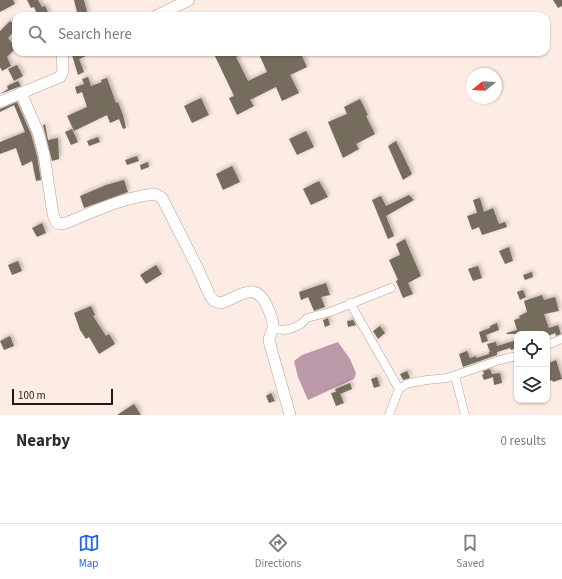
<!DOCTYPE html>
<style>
:root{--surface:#fff;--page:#f7f7f7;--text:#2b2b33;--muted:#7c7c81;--line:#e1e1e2;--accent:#2563eb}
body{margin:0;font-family:"Source Sans 3",sans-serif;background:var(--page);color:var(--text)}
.controls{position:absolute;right:12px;bottom:12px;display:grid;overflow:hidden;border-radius:8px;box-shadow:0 1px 3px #0004}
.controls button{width:36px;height:36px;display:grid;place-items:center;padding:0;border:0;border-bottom:1px solid var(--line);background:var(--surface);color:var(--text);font:20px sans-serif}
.compass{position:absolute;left:466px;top:68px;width:36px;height:36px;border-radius:50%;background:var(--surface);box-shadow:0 1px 3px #0004;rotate:252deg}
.scale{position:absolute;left:12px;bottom:10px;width:101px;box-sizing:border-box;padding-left:4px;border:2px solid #1f1915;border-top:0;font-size:11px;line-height:14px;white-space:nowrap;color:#1f1915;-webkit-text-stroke:3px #fdece4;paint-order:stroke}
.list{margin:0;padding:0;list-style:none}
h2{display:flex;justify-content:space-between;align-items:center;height:52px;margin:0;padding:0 16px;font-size:17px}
h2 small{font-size:13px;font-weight:400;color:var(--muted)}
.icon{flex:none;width:22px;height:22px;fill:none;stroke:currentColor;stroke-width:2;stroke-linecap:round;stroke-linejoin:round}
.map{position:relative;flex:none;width:562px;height:415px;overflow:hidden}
.search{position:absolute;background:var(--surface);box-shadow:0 1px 3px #0004;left:12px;right:12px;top:12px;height:44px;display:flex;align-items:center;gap:10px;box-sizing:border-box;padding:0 14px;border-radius:12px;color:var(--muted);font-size:15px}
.sheet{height:108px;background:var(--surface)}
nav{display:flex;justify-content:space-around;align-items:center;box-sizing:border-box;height:56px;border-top:1px solid var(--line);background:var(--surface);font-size:11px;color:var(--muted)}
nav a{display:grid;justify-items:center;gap:2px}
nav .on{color:var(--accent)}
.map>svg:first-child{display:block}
</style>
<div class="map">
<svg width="562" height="415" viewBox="0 0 562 415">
<defs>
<filter id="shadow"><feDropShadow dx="2" dy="-2" stdDeviation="2" flood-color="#0004"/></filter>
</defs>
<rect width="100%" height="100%" fill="#fdece4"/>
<path fill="#bb99a8" d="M338 342 350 359 356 373 354 379 308 400 298 377 294 361 302 355Z"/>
<g fill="#766c5d" filter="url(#shadow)">
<path d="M0 0H13L15 4 0 12Z"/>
<path d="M27 0H38L42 7 45 6 50 16H38L34 7 31 8Z"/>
<path d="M74 0H84L88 16H78Z"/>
<path d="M553 0H562V6L558 8Z"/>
<path d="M10 21 16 26V29L8 38 16 48 7 57 11 66 2 71 0 67V31Z"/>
<path d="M81 52H84L86 56 79 59 84 72 78 75 72 55Z"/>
<path d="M213 52H245L236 57 248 81 267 72 258 52H300L307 67 290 75 299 93 282 101 276 87 250 100 254 106 237 115 229 98 234 96Z"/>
<path d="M17 65 23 76 14 81 8 69Z"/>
<path d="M88 77 91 86 102 82 101 80 107 78 116 103 118 102 123 115 126 128 123 129 119 119 110 123 107 115 74 131 67 116 87 107 82 92 77 94 75 87 84 84 82 79Z"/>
<path d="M18 81 21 86 0 94 8 89 7 86Z"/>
<path d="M201 98 209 115 192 123 184 106Z"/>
<path d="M360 99 368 115 366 116 375 134 356 144 359 149 343 158 328 122 347 114 344 107Z"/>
<path d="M17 102 31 134 37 156 41 180 36 181 32 161 22 166 16 148 0 154V142L25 132 14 105 0 112V109Z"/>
<path d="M45 124 48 140 58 138 59 159 52 161 43 125Z"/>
<path d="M72 129 78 142 71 145 65 132Z"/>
<path d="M306 131 314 147 297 155 289 139Z"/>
<path d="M98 137 100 142 89 146 87 141Z"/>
<path d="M396 141 412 174 403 180 388 146Z"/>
<path d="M137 156 139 161 127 165 125 160Z"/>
<path d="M148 162 149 167 141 170 140 165Z"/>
<path d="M232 166 240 182 223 190 216 174Z"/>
<path d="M124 180 128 192 84 208 80 196 106 185Z"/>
<path d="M319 181 328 197 311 205 303 189Z"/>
<path d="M409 195 414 200 386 216 394 236 388 239 372 200 381 196 386 206Z"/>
<path d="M480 198 484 212 493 208 499 224 505 222 507 227 482 235 479 227 472 230 467 216 477 213 473 200Z"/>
<path d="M42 223 46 233 37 237 32 228Z"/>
<path d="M405 239 421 276 408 283 413 294 403 298 396 281 398 280 389 260 400 255 396 244Z"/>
<path d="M509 247 513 261 505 264 499 251Z"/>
<path d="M18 261 22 271 12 275 8 265Z"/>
<path d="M156 265 162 274 146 284 140 275Z"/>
<path d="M478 266 482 278 473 281 468 269Z"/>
<path d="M532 272 533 277 525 280 523 275Z"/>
<path d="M326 283 330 295 321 297 325 307 314 311 308 297 301 300 299 292Z"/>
<path d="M523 290 526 297 520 300 517 292Z"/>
<path d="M542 295 544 300 555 297 559 311 544 314 549 328 558 325 561 334 556 336 555 333 548 336 547 334H507L506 333 517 330 514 320 520 318 519 316 527 312 524 301Z"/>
<path d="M91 306 95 315 93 316 106 336 109 334 115 344 99 354 89 337 86 339 80 330 74 313Z"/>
<path d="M328 318 330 325 325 327 323 320Z"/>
<path d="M353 320 356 325 348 327 347 321Z"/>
<path d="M497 323 499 330 486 335 488 341 482 343 479 332 490 328V326Z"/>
<path d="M380 326 385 333 378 339 373 331Z"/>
<path d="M10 336 14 346 4 350 0 341Z"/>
<path d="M517 340V348L511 350 510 348 497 352V355L463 367 459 354 467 351 470 358 476 356V358L489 354V352H490L487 344 496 342 497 346Z"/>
<path d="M556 360 562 379 553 382 552 380 547 382V364Z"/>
<path d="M490 369 493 377 492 374 500 373 502 383 494 385 493 377 484 380 482 375 484 374 483 371Z"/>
<path d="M407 371 410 378 403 380 400 374Z"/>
<path d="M377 377 380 386 374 388 371 379Z"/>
<path d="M350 383 352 389 340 394 344 403 336 406 331 393 336 392 335 389Z"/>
<path d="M271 393 275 401 269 403 266 396Z"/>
<path d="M134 404 141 415H117Z"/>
</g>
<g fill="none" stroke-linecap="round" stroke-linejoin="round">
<g stroke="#b3a097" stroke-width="9">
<g id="street">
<path d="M350 303 399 389"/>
<path d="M273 329 284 330 293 328 301 324 307 318 330 312 391 288"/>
<path d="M547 345 562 339"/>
<path d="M455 376 465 415"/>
<path d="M389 415 399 389 405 385 410 383 427 380 447 378 500 360 517 356"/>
</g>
</g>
<g stroke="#b3a097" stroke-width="12">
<g id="secondary">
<path d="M156 16 189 0"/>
<path d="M21 93 38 132 44 155 53 214 56 222 60 224 66 223C95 211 124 197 155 194L162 198 197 267 210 296 214 301 221 303C241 296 255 280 267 306 269 312 274 320 273 327 273 332 269 335 269 341L290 415"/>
<path d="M0 102 60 77 63 71 62 52"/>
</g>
</g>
<use href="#street" stroke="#fff" stroke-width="8"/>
<use href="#secondary" stroke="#fff" stroke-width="11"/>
</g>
</svg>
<div class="controls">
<button><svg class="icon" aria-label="locate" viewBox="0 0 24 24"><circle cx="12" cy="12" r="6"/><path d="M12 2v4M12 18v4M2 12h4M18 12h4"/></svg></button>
<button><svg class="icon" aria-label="layers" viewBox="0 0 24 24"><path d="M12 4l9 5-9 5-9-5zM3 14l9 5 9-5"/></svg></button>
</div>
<svg class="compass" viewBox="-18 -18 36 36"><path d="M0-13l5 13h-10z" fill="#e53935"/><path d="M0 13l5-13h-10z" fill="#7c7c81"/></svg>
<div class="scale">100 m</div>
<div class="search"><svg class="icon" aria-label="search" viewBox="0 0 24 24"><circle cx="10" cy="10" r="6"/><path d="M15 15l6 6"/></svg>Search here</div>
</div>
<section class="sheet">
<h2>Nearby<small>0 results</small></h2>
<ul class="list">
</ul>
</section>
<nav>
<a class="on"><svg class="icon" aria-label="map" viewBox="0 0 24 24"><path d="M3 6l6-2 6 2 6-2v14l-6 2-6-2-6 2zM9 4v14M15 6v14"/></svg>Map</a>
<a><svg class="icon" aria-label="directions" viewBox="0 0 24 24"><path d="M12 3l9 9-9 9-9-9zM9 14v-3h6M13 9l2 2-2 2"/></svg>Directions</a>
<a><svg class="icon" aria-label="saved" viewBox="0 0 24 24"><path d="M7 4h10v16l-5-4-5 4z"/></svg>Saved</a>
</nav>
